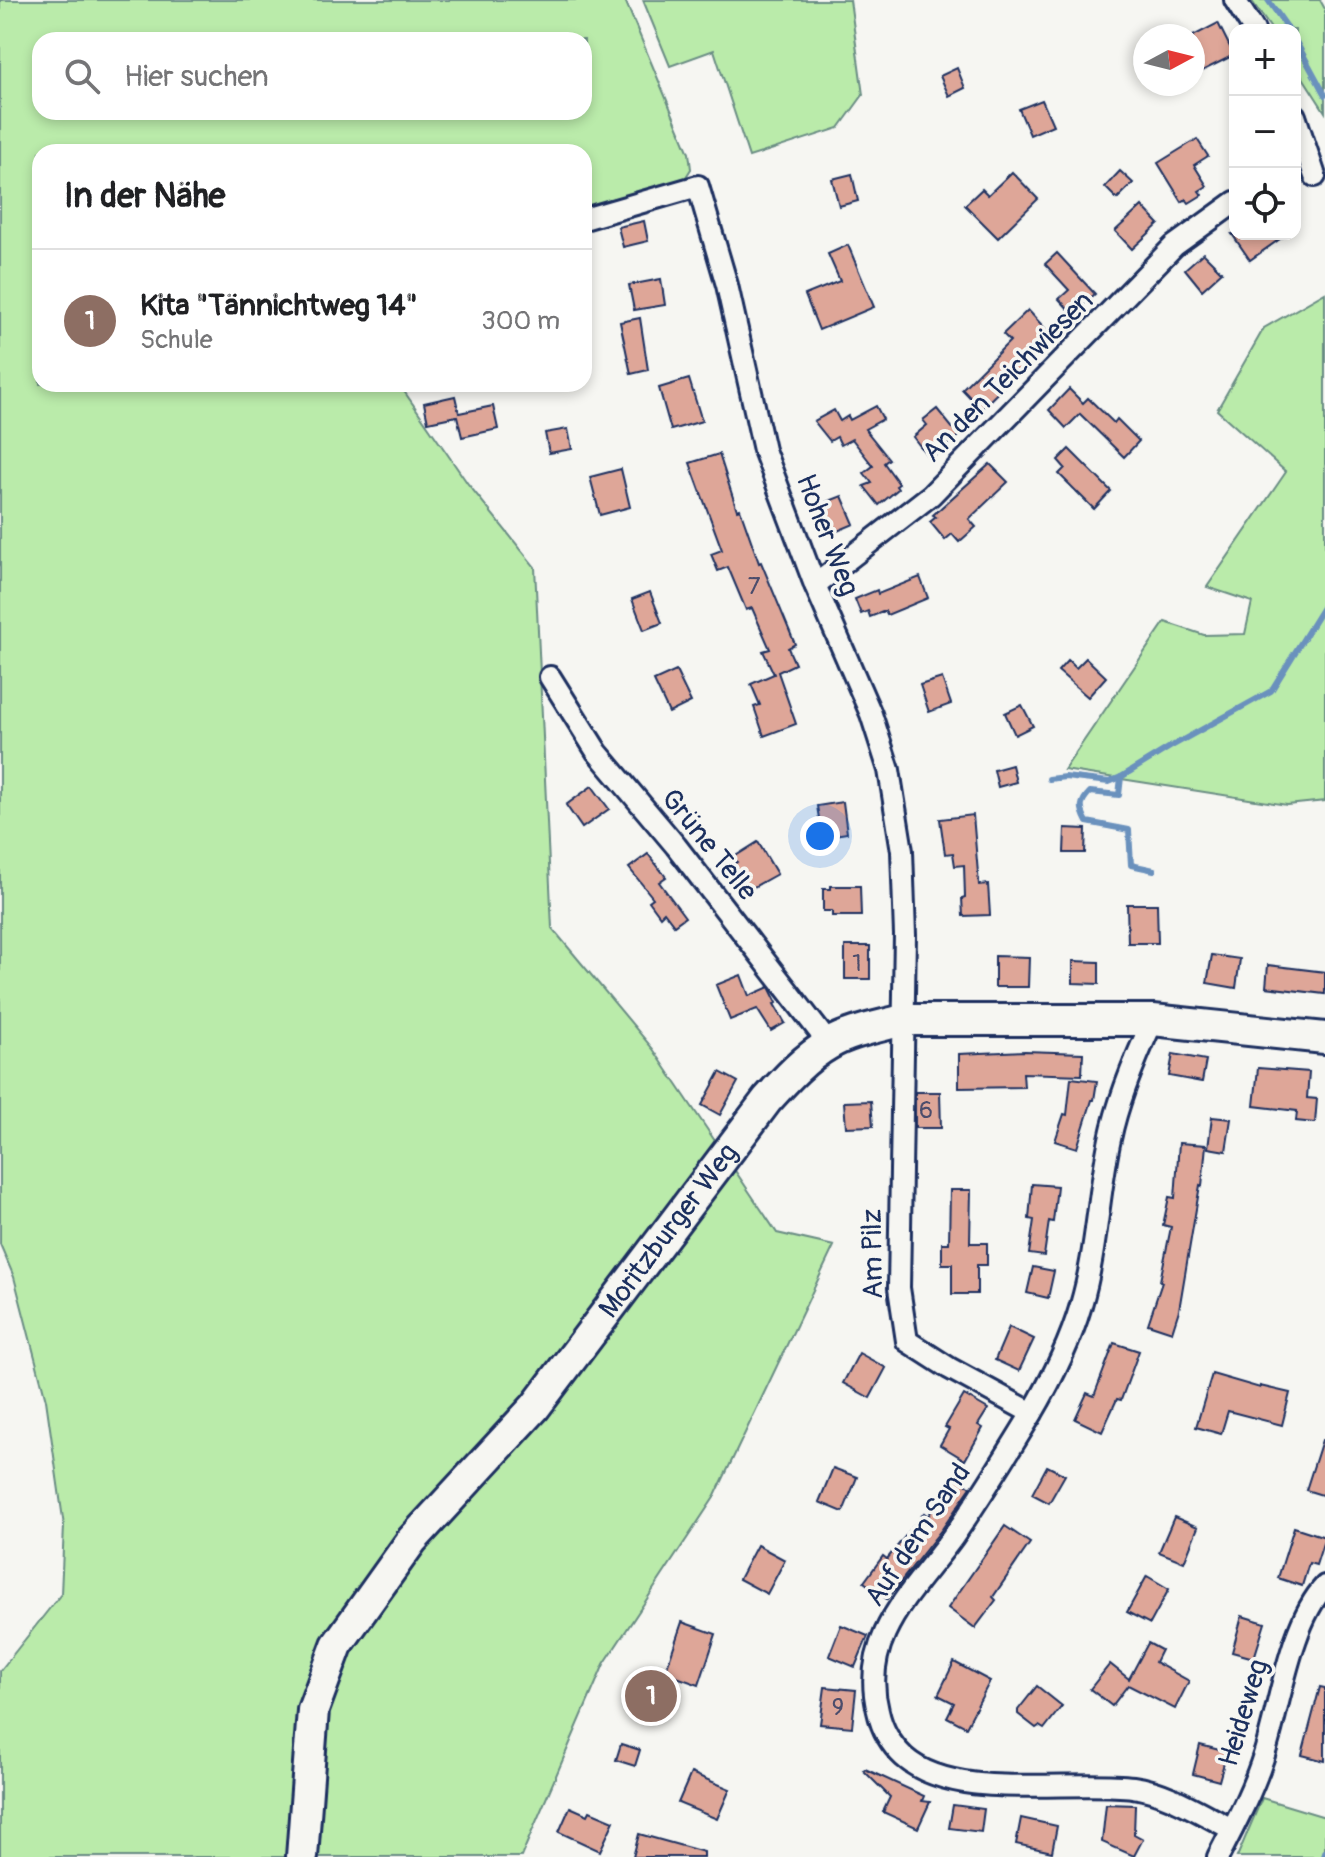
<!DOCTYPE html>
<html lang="de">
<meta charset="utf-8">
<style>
:root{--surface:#fff;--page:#f6f6f6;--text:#202124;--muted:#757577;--line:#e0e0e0;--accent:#7c3aed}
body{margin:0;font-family:Pangolin,sans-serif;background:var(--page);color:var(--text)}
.controls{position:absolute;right:24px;top:24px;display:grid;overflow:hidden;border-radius:16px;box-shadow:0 4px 12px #0003}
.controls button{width:72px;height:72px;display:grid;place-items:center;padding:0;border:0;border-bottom:2px solid var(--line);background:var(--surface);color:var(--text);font:40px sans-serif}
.compass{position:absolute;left:1133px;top:24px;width:72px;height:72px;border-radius:50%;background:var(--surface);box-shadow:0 4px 12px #0003;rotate:83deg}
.you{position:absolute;left:820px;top:836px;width:28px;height:28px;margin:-20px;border:6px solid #fff;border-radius:50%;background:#1a73e8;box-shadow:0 0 0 12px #1a73e833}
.badge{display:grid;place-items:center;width:52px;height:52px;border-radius:50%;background:var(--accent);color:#fff;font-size:26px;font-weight:700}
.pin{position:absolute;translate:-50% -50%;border:4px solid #fff;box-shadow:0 2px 8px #0006}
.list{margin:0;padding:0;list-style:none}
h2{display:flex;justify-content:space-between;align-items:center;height:104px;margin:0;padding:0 32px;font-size:34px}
h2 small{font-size:26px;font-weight:400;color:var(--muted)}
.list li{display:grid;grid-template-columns:52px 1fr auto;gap:24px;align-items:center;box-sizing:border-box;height:144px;padding:0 32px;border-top:2px solid var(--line)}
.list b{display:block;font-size:30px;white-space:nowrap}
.list p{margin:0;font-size:26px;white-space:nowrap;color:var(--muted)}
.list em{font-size:26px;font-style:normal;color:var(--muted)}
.icon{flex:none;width:44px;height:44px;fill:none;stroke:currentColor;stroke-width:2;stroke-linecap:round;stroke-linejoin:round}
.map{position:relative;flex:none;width:1325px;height:1857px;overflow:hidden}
.search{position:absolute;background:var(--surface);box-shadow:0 4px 12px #0003;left:32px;top:32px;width:560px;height:88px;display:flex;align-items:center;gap:20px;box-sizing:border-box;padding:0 28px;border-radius:24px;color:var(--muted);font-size:30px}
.panel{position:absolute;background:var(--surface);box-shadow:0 4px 12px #0003;left:32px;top:144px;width:560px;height:248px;border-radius:24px}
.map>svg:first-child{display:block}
</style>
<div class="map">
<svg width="1325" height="1857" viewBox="0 0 1325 1857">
<rect width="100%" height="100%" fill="#f6f6f2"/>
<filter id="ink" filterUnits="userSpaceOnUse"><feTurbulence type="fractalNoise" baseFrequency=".0125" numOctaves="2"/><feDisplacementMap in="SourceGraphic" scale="16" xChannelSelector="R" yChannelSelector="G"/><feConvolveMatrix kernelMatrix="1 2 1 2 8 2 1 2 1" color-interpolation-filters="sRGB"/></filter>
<g filter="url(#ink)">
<g fill="#baebaa" stroke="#6a8d84" stroke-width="2" fill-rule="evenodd">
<path d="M0 0H625L689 153 691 169 684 180 584 211V152H40V384H399L468 484 535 567 552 928 653 1049 777 1233 834 1246 715 1496 604 1664 521 1857H0V1671L61 1594 64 1526 46 1400 14 1277 0 1244ZM40 40H584V112H40Z"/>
<path d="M643 0H850L863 95 839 128 749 157 714 50 670 66Z"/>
<path d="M1251 0H1320L1325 9V112L1295 65V30H1272Z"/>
<path d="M1325 293V801L1287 805 1064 770 1165 622 1204 635 1245 634 1252 602 1207 587 1286 472 1217 410 1264 328Z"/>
<path d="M1262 1798 1325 1817V1857H1237Z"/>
</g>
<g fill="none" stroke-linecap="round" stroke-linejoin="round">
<g stroke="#6a91bd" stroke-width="6">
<path d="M1268 0 1289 30"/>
<path d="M1295 40 1325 95"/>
<path d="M1121 777 1119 795 1090 792C1079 803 1080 809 1087 822L1129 830 1131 865 1154 870"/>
<path d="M1049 779 1065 777 1109 782 1121 777 1170 747 1271 691 1325 604"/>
<path d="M1324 1857 1325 1852"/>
</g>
</g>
<g fill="#dea698" stroke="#1b2f5e" stroke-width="2">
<path d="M1218 23 1234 55 1200 72 1193 58V36Z"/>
<path d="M957 68 965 88 949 96 940 76Z"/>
<path d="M1042 100 1053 125 1030 135 1019 109Z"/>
<path d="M1197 139 1208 156 1194 165 1207 186 1199 191 1202 195 1189 203 1186 199 1182 202 1158 163Z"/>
<path d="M1120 171 1133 183 1117 199 1105 187Z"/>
<path d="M1012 172 1038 199 998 238 965 205 982 189 988 195Z"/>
<path d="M852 174 858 201 839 206 832 179Z"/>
<path d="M1142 206 1159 224 1132 249 1115 231Z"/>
<path d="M644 221 648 241 623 247 618 227Z"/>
<path d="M1232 234H1287L1250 260Z"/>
<path d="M848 245 874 307 819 330 805 295 840 281 828 254Z"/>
<path d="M1057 253 1095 294 1073 314 1059 299 1069 290 1045 264Z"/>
<path d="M1203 253 1222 272 1202 290 1185 269Z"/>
<path d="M661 279 665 305 634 310 629 285Z"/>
<path d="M1028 310 1050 334 1039 344 1044 350 1030 363 1029 362 981 409 962 389 1010 341 1003 334Z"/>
<path d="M640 318 648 370 631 374 620 322Z"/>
<path d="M689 379 702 421 671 430 659 388Z"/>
<path d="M1069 389 1083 403 1088 398 1114 423 1117 419 1139 441 1124 457 1080 414 1066 428 1049 410Z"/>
<path d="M455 396 459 413 493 406 498 429 462 437 457 416 428 422 424 403Z"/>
<path d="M876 406 883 419 865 429 889 459 884 463 899 484 896 486 898 489 879 505 864 486 872 483 864 473 873 466 852 439 841 445 837 437 830 441 814 421 834 410 840 421 848 416 850 420Z"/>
<path d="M937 409 959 436 930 459 913 437 927 425 923 420Z"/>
<path d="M568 429 572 449 549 453 545 433Z"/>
<path d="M1069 449 1111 491 1094 509 1059 474 1065 468 1058 460Z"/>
<path d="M719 454 737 510 740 509 759 563 761 562 795 644 788 648 795 664 778 672 796 724 764 736 754 707 760 705 751 684 774 674 763 651 770 649 752 608 746 610 728 567 718 571 711 554 722 550 690 463Z"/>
<path d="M990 464 1008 482 969 519 976 527 959 542 952 534 945 540 930 522 936 517 933 515Z"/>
<path d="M621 469 630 507 600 515 590 477Z"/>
<path d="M842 496 854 524 828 535 816 506Z"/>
<path d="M920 577 928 598 887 615 885 611 870 617 868 611 861 614 855 599 877 590 878 594Z"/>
<path d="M650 592 662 623 644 630 632 599Z"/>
<path d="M1086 658 1106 677 1088 697 1058 671 1068 660 1076 668Z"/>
<path d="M676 671 691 702 669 713 654 681Z"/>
<path d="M942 678 951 704 929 712 920 685Z"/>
<path d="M1022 705 1033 726 1015 735 1005 713Z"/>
<path d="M1012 765 1016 782 998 787 994 770Z"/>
<path d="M592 786 609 809 582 828 566 805Z"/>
<path d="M843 802 847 833 822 837 817 806Z"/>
<path d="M973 815 979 885 988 884 990 915 963 916 962 898 965 897 964 865 955 866 953 853 945 854 940 819Z"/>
<path d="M1065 828 1086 829 1085 853H1064Z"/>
<path d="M758 842 777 874 743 893 728 868 737 862 734 857Z"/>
<path d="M648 854 666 877 659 882 685 917 674 925 664 912 660 916 649 901 653 898 629 868Z"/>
<path d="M831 886H860L861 916H832V911H823V889H831Z"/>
<path d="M1127 904H1157L1158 943H1128Z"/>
<rect x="845" y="946" width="25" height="33"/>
<path d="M1212 955 1240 959 1236 988 1207 983Z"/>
<path d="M995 956 1029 957 1028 987H995Z"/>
<path d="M1073 961 1099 962V984L1073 983Z"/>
<path d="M1268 965 1325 972V994L1266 987Z"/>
<path d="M741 975 749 996 769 987 777 1003 774 1004 785 1023 771 1031 757 1009 730 1020 716 985Z"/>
<path d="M1025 1051 1083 1053 1082 1075 1023 1073 1024 1087 959 1088V1054Z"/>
<path d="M1173 1054 1206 1060 1202 1082 1169 1076Z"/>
<path d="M1258 1068 1309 1072 1307 1098 1317 1099 1315 1123 1296 1121 1297 1111 1254 1106Z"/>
<path d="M720 1072 738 1082 720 1115 702 1105Z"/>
<path d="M1071 1078 1097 1081 1094 1100H1092L1077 1148 1055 1141 1064 1114 1067 1115Z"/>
<path d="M915 1092H940L941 1128H915Z"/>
<path d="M871 1101 873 1126 846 1127 844 1102Z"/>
<path d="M1212 1117 1231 1119 1226 1151 1208 1148Z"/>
<path d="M1179 1143 1206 1145 1202 1186 1200 1185 1179 1310 1172 1332 1148 1324 1162 1282 1160 1281 1171 1227 1163 1225 1169 1197 1175 1198Z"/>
<path d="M1032 1184 1057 1186 1053 1222 1049 1221 1044 1256 1029 1254 1034 1220 1029 1219Z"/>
<path d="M950 1190H971L970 1243H987V1265H977V1294H952V1264H942V1243H949Z"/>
<path d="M1033 1267 1054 1271 1048 1298 1027 1293Z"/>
<path d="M1009 1327 1034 1339 1019 1371 995 1360Z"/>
<path d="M1114 1343 1139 1351 1121 1400 1117 1399 1102 1432 1075 1419 1087 1393 1094 1396Z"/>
<path d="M859 1353 886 1368 870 1398 843 1383Z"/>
<path d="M1212 1374 1260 1388V1386L1290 1393 1282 1425 1228 1411 1221 1434 1196 1427Z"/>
<path d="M964 1395 988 1409 978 1425 983 1428 965 1460 940 1445 949 1429 945 1427Z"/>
<path d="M1322 1440H1325V1496L1306 1490Z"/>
<path d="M1047 1466 1065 1475 1049 1503 1032 1494Z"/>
<path d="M833 1468 857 1477 843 1512 819 1502Z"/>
<path d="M955 1476 971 1487 942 1529 887 1599 864 1582 883 1556 887 1559 924 1513 928 1516Z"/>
<path d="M1174 1517 1198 1527 1184 1562 1159 1552Z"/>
<path d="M1005 1526 1030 1543 993 1597 996 1600 975 1628 948 1608Z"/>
<path d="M1294 1527 1325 1537 1316 1565 1309 1563 1302 1586 1278 1578Z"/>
<path d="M757 1545 785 1560 767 1594 739 1579Z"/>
<path d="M1147 1576 1169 1589 1150 1624 1127 1612Z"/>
<path d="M1242 1616 1265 1623 1254 1658 1232 1652Z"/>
<path d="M682 1622 716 1634 699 1685 665 1673Z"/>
<path d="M841 1625 868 1636 855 1667 829 1656Z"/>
<path d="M1148 1643 1161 1650 1155 1662 1189 1681 1175 1709 1128 1685 1112 1706 1090 1689 1110 1664 1129 1679Z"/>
<path d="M954 1662 990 1681 966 1727 947 1717 954 1703 938 1695Z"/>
<path d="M1037 1686 1062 1706 1044 1729 1039 1726 1036 1728 1018 1714V1710Z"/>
<path d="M825 1687 856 1690 852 1727 820 1724Z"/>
<path d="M1320 1687 1325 1688V1761L1302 1755Z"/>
<path d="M621 1744 640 1750 635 1766 616 1760Z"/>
<path d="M1200 1745 1227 1752 1219 1781 1193 1774Z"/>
<path d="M865 1769 924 1796 922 1801 930 1802 918 1828 883 1812 890 1797 863 1770Z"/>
<path d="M691 1773 730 1789 717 1819 678 1803Z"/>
<path d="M1106 1804 1135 1805 1134 1834 1143 1839 1134 1856 1102 1842Z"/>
<path d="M953 1805 984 1809 981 1832 949 1828Z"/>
<path d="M570 1807 588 1815 590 1811 614 1821 600 1851 559 1832Z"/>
<path d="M1021 1818 1057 1826 1052 1852 1016 1844Z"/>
<path d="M639 1834 704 1852V1857H633Z"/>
</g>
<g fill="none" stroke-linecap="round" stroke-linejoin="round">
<g stroke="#1b2f5e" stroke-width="26">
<g id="street">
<path d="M1235 0 1254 30"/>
<path d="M1295 116 1315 176"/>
<path d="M584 219 698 186 727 285 764 450 815 585 871 714 889 770 902 851 905 935 899 1288 907 1341 949 1368 1032 1413"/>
<path d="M815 585 931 495 1174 246 1235 202"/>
<path d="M550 677 597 752 676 846 829 1044"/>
<path d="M1153 1020C1136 1057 1118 1099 1110 1139 1098 1194 1097 1251 1081 1305 1070 1343 1051 1381 1031 1415 1006 1456 980 1498 953 1537 913 1592 859 1637 878 1711 882 1730 890 1744 904 1757 954 1802 1068 1779 1133 1787 1169 1792 1200 1813 1232 1829"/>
<path d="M1218 1857C1235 1824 1253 1790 1264 1755 1280 1706 1290 1623 1325 1586"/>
</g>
</g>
<g stroke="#1b2f5e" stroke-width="36">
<g id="secondary">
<path id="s1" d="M302 1857 313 1710 337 1645 412 1540 535 1407 767 1100C785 1080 806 1057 829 1044 851 1031 879 1027 903 1020H1153L1325 1038"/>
</g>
</g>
<use href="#street" stroke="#f6f6f2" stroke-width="20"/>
<use href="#secondary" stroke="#f6f6f2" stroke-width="30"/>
</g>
</g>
<g text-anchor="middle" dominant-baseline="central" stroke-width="7" stroke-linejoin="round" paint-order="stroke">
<g font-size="24" fill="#4c4d6c">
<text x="754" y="586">7</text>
<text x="857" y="963">1</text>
<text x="926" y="1110">6</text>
<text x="838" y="1707">9</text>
</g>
<g font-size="28" fill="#1b2f5e" stroke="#f6f6f2">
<text transform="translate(1008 377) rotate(-45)">An den Teichwiesen</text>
<text transform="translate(827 535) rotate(69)">Hoher Weg</text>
<text transform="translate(709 845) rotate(51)">Grüne Telle</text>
<text stroke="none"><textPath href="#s1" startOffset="748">Moritzburger Weg</textPath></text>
<text transform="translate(873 1254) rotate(-91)">Am Pilz</text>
<text transform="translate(918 1535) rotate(-56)">Auf dem Sand</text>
<text transform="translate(1244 1713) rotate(-73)">Heideweg</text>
</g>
</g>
</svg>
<div class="controls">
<button>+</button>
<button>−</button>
<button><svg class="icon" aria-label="locate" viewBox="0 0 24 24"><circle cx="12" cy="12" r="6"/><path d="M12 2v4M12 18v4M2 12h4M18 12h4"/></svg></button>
</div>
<svg class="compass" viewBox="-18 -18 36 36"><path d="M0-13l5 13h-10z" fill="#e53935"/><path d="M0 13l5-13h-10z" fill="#757577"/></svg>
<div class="you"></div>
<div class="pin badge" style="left:651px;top:1696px;background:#8d6e63">1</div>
<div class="search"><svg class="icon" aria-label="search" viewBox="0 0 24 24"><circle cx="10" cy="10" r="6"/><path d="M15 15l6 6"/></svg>Hier suchen</div>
<section class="panel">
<h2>In der Nähe<small></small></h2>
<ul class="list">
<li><span class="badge" style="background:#8d6e63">1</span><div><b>Kita &quot;Tännichtweg 14&quot;</b><p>Schule</p></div><em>300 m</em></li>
</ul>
</section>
</div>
